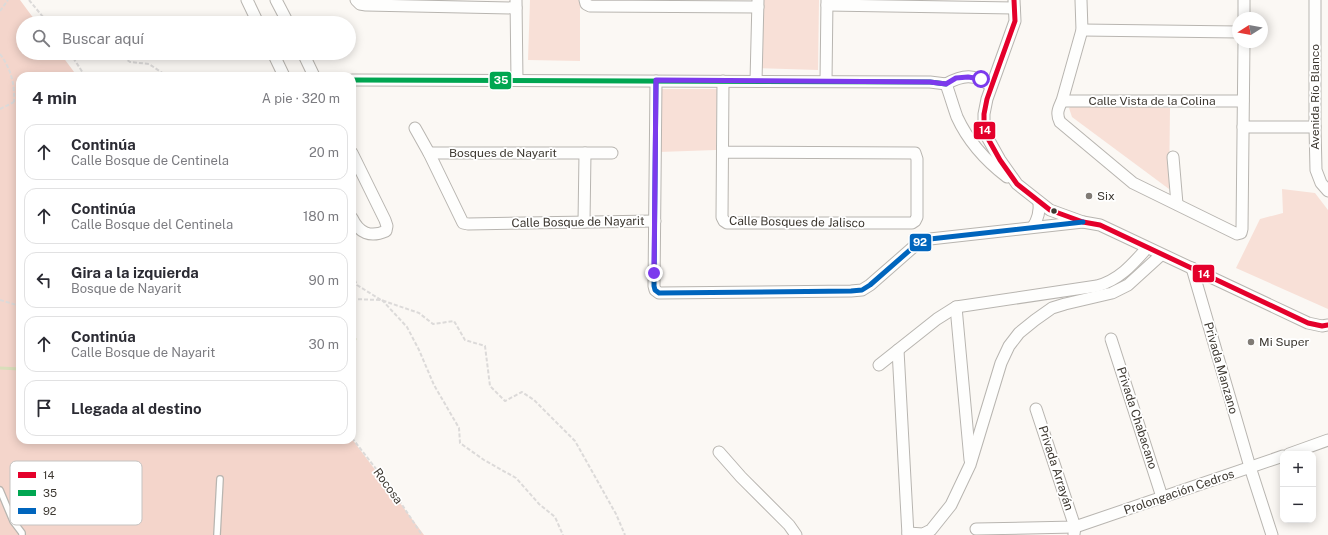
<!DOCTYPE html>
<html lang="es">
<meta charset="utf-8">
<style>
:root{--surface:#fff;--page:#f7f7f7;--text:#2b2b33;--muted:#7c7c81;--line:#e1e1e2}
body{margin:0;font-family:"Public Sans",sans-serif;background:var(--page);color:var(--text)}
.controls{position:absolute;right:12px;bottom:12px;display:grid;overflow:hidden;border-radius:8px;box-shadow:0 2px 10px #0003}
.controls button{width:36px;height:36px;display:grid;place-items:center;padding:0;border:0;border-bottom:1px solid var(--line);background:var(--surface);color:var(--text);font:20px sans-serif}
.compass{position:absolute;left:1232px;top:12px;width:36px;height:36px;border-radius:50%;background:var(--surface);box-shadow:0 2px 10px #0003;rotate:259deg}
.stop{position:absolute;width:12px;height:12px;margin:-9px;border:3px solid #7c3aed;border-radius:50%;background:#fff}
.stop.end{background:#7c3aed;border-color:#fff;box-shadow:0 1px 4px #0008}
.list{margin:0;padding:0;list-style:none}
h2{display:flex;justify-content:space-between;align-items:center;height:52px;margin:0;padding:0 16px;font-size:17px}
h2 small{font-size:13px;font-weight:400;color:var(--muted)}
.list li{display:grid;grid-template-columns:26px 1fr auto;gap:12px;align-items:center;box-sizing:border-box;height:56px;margin:0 8px 8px;padding:0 8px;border:1px solid var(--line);border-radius:12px}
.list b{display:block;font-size:15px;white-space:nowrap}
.list p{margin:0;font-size:13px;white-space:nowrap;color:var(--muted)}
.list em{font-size:13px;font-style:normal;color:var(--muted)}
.icon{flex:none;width:22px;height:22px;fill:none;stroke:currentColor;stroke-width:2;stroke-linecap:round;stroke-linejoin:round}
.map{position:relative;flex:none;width:1328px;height:535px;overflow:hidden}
.search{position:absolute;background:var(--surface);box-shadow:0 2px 10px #0003;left:16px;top:16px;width:340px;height:44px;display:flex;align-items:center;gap:10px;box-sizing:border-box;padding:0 14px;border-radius:22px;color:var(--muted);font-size:15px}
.panel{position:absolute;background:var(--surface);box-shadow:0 2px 10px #0003;left:16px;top:72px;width:340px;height:372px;border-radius:12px}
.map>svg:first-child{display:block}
</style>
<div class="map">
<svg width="1328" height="535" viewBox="0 0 1328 535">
<rect width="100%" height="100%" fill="#fbf8f4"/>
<g fill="#f8e0d7">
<path d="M530 0H580V61L528 60Z"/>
<path d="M761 0H819L818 70 758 68Z"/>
<path d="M659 89H717L716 150 659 152Z"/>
<path d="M1074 104 1170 108 1169 189 1072 117 1069 108Z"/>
<path d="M1282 189 1315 193 1328 210V309L1236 268 1260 219 1283 213Z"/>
</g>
<path fill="#f4d5cb" d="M0 0H20L37 23H23V53H60L77 76H20V440L352 439 424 535H0Z"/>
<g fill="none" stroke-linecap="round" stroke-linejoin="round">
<g stroke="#d9deba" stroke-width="3">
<path d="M352 339H355"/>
<path d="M0 368 20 369"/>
</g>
<g stroke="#b8b5b0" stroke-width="8">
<g id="lane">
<path d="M0 490 13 521 22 533V535"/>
<path d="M217 535 220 479"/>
</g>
</g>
<g stroke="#b8b5b0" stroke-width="13">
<g id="street">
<path d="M247 0 258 23"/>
<path d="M276 0 288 23"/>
<path d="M356 0 360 4 366 5 516 8"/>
<path d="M516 0 517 80"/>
<path d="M585 0 586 4 590 6 758 7"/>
<path d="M1014 0 1015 21 987 99 984 114V127L986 135 1000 160 1017 184 1050 210 1083 222 1100 225 1308 323 1322 326 1328 325"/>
<path d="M1081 0 1082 30 1062 101C1058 109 1056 114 1060 122L1133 183 1237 234 1241 233 1242 229 1244 42"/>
<path d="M1315 0V127L1316 170 1321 183 1328 191"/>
<path d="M827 5 1014 8"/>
<path d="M1244 18V0"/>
<path d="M1082 30 1238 32"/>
<path d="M273 53 284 76"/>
<path d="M303 53 314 76"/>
<path d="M352 80 930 82 946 84"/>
<path d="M656 81 654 286 655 290 659 293 851 291 862 290 870 285 918 243 930 239 1083 222"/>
<path d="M756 81 758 0"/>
<path d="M826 81 827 0"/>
<path d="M946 84C950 95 953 106 957 117 968 141 986 161 1007 177"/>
<path d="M946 84C964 74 974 74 991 86"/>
<path d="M1062 101H1243"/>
<path d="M1243 127H1315"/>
<path d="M415 128 429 153 463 223 468 224 655 221"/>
<path d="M723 152 915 153 917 159V217L915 221 912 223H727L724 221 722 217 723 81"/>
<path d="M352 153 385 220 387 226 386 231C370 238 359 233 352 218"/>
<path d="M429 153H612"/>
<path d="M1173 157 1177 204"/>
<path d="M584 222 585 153"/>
<path d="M1033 227C1038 219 1040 212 1039 202"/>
<path d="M1192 268 1250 467 1272 535"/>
<path d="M956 307 970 460"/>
<path d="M1111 339 1162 497"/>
<path d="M898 350 908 535"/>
<path d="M879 365 937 319 956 307 1097 286C1119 280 1132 265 1147 248"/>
<path d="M1036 409 1075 527 1074 534"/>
<path d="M719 452 741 477 789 525 796 535"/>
<path d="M1289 454 1328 440"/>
<path d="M976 529 1075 527 1283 456"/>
<path d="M908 533 923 534 931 530 951 505 970 465 1001 363 1009 346 1019 333 1035 320 1052 308 1065 304 1112 293 1128 285 1161 255"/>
</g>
</g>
<g stroke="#dcdad9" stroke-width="2" stroke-dasharray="4 2" stroke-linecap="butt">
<path d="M29 0 48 23"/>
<path d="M0 11 8 0"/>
<path d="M70 53 85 76"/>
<path d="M118 53 130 62 149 64 167 76"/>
<path d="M0 54C11 69 15 84 14 102"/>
<path d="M0 109 14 102 20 104"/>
<path d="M352 274 357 285 381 300 419 313 433 324 454 321 465 340 485 346 490 386 505 401 522 392 534 400 575 441 616 514 625 535"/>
<path d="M352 299 380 300"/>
<path d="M0 300 20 306"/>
<path d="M382 300 407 327 419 350 434 385 459 428 460 443 484 460 516 478 539 504 555 517 563 535"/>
<path d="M352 438 391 488 422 535"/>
</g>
<use href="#lane" stroke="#fefefd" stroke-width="5.5"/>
<use href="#street" stroke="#fefefd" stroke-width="11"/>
<g stroke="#fff" stroke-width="8">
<path id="bus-1" d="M1014 0 1015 21 987 99 984 114V127L986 135 1000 160 1017 184 1050 210 1083 222 1100 225 1308 323 1322 326 1328 325"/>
</g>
<g stroke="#fff" stroke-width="8">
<path id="bus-2" d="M352 80 930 82 946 84"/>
</g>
<g stroke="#fff" stroke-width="8">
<path id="bus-3" d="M656 81 654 286 655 290 659 293 851 291 862 290 870 285 918 243 930 239 1083 222"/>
</g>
<use href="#bus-1" stroke="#e4002b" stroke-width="5"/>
<use href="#bus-2" stroke="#00a651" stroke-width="5"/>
<use href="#bus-3" stroke="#0065bd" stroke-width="5"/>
</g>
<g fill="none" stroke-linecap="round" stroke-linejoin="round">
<path stroke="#7c3aed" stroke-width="5" d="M654 273 656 80 930 82 946 84 956 78 968 77 981 79"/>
</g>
<g fill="#807b75" stroke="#fff" stroke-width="1.5">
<circle cx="1089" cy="196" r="4"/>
<circle cx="1251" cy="342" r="4"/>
</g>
<circle fill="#3d3831" stroke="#fff" stroke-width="1.5" cx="1054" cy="211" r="3.5"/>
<g text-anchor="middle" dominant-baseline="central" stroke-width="3.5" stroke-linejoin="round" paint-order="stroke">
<g font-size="12" fill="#3d3831" stroke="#fff">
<text transform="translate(1315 97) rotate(-90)">Avenida Río Blanco</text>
<text x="1152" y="101">Calle Vista de la Colina</text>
<text x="503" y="153">Bosques de Nayarit</text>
<text transform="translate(578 222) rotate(-1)">Calle Bosque de Nayarit</text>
<text transform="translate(797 222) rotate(1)">Calle Bosques de Jalisco</text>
<text transform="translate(1221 368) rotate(74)">Privada Manzano</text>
<text transform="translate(1137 418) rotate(72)">Privada Chabacano</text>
<text transform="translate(1056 468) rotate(72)">Privada Arrayán</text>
<text transform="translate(388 486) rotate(54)">Rocosa</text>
<text transform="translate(1179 492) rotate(-19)">Prolongación Cedros</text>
</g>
<g font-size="12" fill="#3d3831" stroke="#fff" text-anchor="start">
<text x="1097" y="196">Six</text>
<text x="1259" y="342">Mi Super</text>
</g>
</g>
<rect x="10" y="461" width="132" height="64" rx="6" fill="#fff" stroke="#c5c3c1" stroke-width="1"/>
<rect x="18" y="472" width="18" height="6" fill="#e4002b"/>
<rect x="18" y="490" width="18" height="6" fill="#00a651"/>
<rect x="18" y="508" width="18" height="6" fill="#0065bd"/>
<g font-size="11" fill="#3d3831">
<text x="43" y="479">14</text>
<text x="43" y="497">35</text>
<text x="43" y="515">92</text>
</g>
<g stroke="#fff" stroke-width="1.5">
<rect x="489" y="71" width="23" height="19" rx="4" fill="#00a651"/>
<rect x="973" y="121" width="23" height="19" rx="4" fill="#e4002b"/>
<rect x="909" y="233" width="23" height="19" rx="4" fill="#0065bd"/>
<rect x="1192" y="264" width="23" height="19" rx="4" fill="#e4002b"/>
</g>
<g font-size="11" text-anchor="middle" font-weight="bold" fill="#fff">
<text x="501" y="84">35</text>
<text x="985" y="134">14</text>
<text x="920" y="246">92</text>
<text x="1204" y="278">14</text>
</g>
</svg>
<div class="controls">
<button>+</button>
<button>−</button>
</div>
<svg class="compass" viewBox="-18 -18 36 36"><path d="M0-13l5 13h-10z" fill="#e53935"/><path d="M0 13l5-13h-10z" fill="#7c7c81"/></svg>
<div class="stop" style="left:981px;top:79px"></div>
<div class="stop end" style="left:654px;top:273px"></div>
<div class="search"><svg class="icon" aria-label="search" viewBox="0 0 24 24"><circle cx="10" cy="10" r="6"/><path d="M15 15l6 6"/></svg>Buscar aquí</div>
<section class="panel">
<h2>4 min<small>A pie · 320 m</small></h2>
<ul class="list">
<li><svg class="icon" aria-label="ahead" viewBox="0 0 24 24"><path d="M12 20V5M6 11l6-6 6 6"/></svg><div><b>Continúa</b><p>Calle Bosque de Centinela</p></div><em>20 m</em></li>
<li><svg class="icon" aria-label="ahead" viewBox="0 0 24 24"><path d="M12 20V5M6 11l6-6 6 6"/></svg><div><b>Continúa</b><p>Calle Bosque del Centinela</p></div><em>180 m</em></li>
<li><svg class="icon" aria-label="left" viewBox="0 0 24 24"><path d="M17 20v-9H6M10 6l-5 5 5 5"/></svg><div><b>Gira a la izquierda</b><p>Bosque de Nayarit</p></div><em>90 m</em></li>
<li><svg class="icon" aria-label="ahead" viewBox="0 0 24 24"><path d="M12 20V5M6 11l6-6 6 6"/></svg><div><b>Continúa</b><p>Calle Bosque de Nayarit</p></div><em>30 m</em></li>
<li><svg class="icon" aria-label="arrive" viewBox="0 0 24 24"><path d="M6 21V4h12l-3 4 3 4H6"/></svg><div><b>Llegada al destino</b></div></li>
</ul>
</section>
</div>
